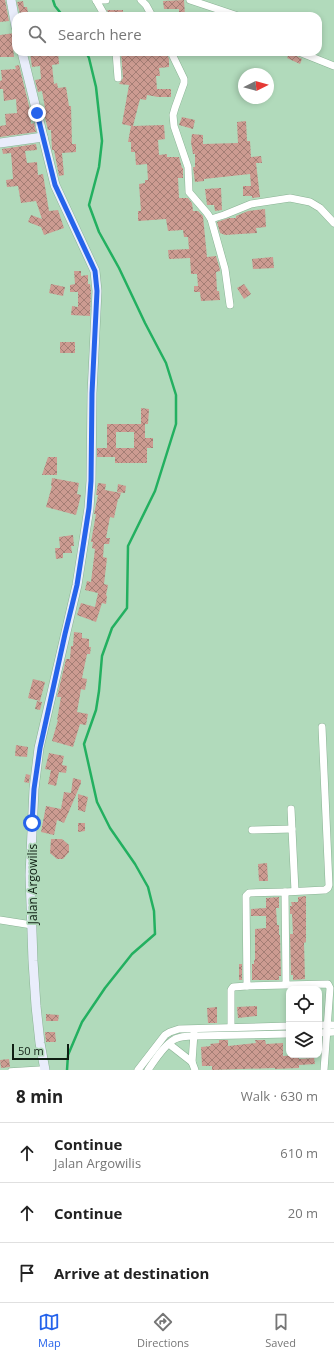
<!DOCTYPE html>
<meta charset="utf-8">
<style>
:root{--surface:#fff;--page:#f6f6f6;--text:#222;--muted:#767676;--line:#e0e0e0;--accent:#2563eb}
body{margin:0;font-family:"Open Sans",sans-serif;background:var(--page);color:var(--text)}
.controls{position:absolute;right:12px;bottom:12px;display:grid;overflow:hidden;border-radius:8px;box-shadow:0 2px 6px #0003}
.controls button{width:36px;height:36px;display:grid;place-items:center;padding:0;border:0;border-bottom:1px solid var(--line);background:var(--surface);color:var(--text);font:20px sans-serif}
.compass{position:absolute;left:238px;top:68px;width:36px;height:36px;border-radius:50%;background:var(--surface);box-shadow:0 2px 6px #0003;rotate:85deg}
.scale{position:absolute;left:12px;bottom:10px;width:57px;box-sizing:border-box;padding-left:4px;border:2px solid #0f1e13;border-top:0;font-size:11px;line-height:14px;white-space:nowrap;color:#0f1e13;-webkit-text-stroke:3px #b1dabb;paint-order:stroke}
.stop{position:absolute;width:12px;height:12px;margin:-9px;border:3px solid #2563eb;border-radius:50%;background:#fff}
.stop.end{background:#2563eb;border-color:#fff;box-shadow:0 1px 4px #0008}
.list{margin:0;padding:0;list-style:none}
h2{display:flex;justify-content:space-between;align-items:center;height:52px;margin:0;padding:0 16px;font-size:17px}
h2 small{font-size:13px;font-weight:400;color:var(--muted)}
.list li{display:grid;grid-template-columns:26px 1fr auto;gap:12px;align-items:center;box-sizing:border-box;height:60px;padding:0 16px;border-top:1px solid var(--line)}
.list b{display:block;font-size:15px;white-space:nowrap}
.list p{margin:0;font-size:13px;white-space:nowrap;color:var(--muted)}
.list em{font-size:13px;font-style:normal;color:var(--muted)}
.icon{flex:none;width:22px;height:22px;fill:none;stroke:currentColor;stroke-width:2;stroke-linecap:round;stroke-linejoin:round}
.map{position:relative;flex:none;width:334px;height:1070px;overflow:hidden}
.search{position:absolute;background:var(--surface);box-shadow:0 2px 6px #0003;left:12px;right:12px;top:12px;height:44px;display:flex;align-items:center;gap:10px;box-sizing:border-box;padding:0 14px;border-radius:12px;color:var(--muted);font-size:15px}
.sheet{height:232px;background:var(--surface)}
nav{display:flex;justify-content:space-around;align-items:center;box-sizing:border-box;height:56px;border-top:1px solid var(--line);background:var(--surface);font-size:11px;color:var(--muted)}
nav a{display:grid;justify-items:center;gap:2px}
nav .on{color:var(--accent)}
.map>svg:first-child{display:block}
</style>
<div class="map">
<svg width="334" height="1070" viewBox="0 0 334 1070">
<defs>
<pattern id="building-cross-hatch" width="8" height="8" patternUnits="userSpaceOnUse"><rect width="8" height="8" fill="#cc9b91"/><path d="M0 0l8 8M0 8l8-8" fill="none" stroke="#a47e75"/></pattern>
</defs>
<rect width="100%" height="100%" fill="#b1dabb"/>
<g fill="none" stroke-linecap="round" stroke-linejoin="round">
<g stroke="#23b060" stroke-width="2.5">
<path d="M53 0 55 6 63 16"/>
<path d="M67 1070 68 1055 82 1022 105 988 132 954 155 934 154 911 148 887 135 864 110 828 97 802 84 744 96 710 99 691 102 656 112 628 127 608 128 546 155 491 176 424V395L166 363 145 323 119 268 99 232 89 205 99 167 102 141 96 87 89 58 86 52"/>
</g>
</g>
<g fill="url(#building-cross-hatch)" fill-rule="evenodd">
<path d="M0 0H5L9 21 0 22Z"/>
<path d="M184 0 185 16H179V9H164L163 1Z"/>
<path d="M23 1 24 7H27L28 13 20 14 17 2Z"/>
<path d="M107 10H123V16H110Z"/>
<path d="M15 33 16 47H13L14 57H0V35Z"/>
<path d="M30 52H58L59 64 52 65 54 84 57 83 58 88 66 87 69 106H71L72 144H76V152L62 153 64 175 59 176 54 150H52L51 130H48L45 118V108L42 91 38 92 35 80 41 79 40 66 32 67Z"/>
<path d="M121 52H166L169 59V67L159 68 160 76H156L157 89H171V97H158L147 95 146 100 140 99 133 126 164 125 165 139 158 140 159 155 167 154V157H179L182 168H183V178H178L179 198H188L192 203 193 211H198L203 216 207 257 216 256 220 270V271L216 272 217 291H219L220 300 201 301 200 292H194V286H198L197 274H191L190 258 169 259 168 250 189 249 188 237H184L183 230 168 231 166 219 138 221V211H141L139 184 145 183V180H148L147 164 136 165 135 152H131V142H128L131 126 122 124 129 85 119 84 123 78Z"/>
<path d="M290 52H294L295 55 302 59 300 64 287 58Z"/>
<path d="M19 65 30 110 31 124 34 123 36 132 0 137V126L6 125 5 114 17 113 16 99 4 101 3 89H0V81L2 80 1 70 16 69 15 66Z"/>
<path d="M182 117 195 120 193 129 179 125Z"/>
<path d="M246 121 247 141H250L251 157 261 156 262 163H256L260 197 252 198V196H243V186H251L250 174 204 179V181L195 182 193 167H195V154H193L191 142 192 134 203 135V144L238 143 237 122Z"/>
<path d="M36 144 37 150 25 151 27 163 37 162 38 175 43 174 49 211 58 210 64 228 44 235 41 227 28 222 31 215 42 219 36 201 21 203 18 186 7 187 6 180 13 179 12 165 11 153 3 154 2 149Z"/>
<path d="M221 188 222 210 215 211 214 205H207L205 189Z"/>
<path d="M265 209 266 227 256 228 257 233 225 235 220 233 217 222 229 218H236V216L248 211Z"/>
<path d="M273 257 274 268 253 269 252 259Z"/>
<path d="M74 271H81V276L88 275V284H90L91 291 90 316 71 315 72 306 78 307V292H70V285L75 284Z"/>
<path d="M51 284 65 287 63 296 49 293Z"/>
<path d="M244 284 251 294 244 299 237 288Z"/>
<rect x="60" y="342" width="15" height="11"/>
<path d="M141 408 149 409 148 424H141Z"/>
<path d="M107 424H145V438H153V448H147V463H115V457H97V448H107ZM116 432H134V448H116Z"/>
<path d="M48 457H57V475H42Z"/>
<path d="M52 478 79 483 77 494 81 495 76 515 46 507 52 486H51Z"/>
<path d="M98 483 106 484 105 490 121 493 119 499H118L114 518 110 517 106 538H110L109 544H104L103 557 107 558 104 584 108 585 106 595 107 596 106 604 102 603 96 622 77 615 81 603 95 607 98 593 85 590 87 581 91 582 95 549 92 548 93 542H91L96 514H94L98 495H96Z"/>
<path d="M118 484 126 486 125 493 117 492Z"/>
<path d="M73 535 74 546H71L72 553H63V558L56 559 55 548H60L59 537Z"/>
<path d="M74 632 82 633V638L89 639V647H91L90 654H87L82 678 87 679 85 690 81 689 77 712 88 714 86 725 80 724 73 747 52 741 58 720H57L61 697H57L66 659H70L71 646H73Z"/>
<path d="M33 679 45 682 40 701 28 698Z"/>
<path d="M37 701 42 702 40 710 35 709Z"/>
<path d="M16 745 28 747 27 757 15 756Z"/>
<path d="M49 753 64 756 62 765 67 766 66 773 59 772 56 786 48 784 51 770 45 769Z"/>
<path d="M26 774 30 775 29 783 24 782Z"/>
<path d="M73 778 81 780V783L64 823 57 820 54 835 41 832 46 806 61 809 64 792 71 793Z"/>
<path d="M78 794 88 797 85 812 78 810Z"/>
<path d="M78 823H85V831L78 832Z"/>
<path d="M51 839H62L69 845V852L63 859H57L50 853Z"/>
<path d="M267 863 268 881H259L258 864Z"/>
<path d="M306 896V942L304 943 305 979 293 980V975H291L290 934H293L292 914H290V906H292L291 902H298V897Z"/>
<path d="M279 897V908H276L277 925H279V935H280L281 976H279V980H252V964H254V960H255V929L266 928V916H251V909L266 908V898Z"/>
<rect x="239" y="964" width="3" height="16"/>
<path d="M257 1006V1016L238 1018 237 1007Z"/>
<path d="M217 1007V1023H208L207 1008Z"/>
<path d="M46 1014 59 1015 58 1021H46Z"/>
<path d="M45 1032H55L56 1042H46Z"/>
<path d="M219 1040H228V1046L256 1043 255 1040H265L266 1044 283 1043V1056L298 1055 299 1059 314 1058 315 1064 299 1065V1068L275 1069V1068L212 1070V1066H202L201 1047 211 1046 210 1044 219 1043Z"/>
<path d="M9 1059 10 1067 1 1068 0 1060Z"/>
</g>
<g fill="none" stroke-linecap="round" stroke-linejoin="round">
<g stroke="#8ab294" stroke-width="4.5">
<path id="lane" d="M10 1070 43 1068"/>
</g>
<g stroke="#8ab294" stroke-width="8">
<g id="street">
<path d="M96 0 105 16"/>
<path d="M96 0H106"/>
<path d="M141 0 146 5 152 16"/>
<path d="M190 0 238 16"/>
<path d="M116 52 118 78"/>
<path d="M171 52 184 79V83L175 108 173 115 174 126 188 167 189 192 207 213 211 219 225 269 230 305"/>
<path d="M299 52 334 66"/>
<path d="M211 219 224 215 251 204 290 198 310 202 320 208 334 223"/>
<path d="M291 809 295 891"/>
<path d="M252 830 292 829"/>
<path d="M285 892 325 890 328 888 329 885 322 727"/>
<path d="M0 920 32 925"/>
<path d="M247 986 246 896 249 893 285 892 286 984"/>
<path d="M319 1025H334"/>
<path d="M231 1027V990L233 987 247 986 328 984 330 988 324 1070"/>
<path d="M319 1033 334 1032"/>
<path d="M169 1044 192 1062 195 1070"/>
<path d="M192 1062 194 1033"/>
<path d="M138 1070 165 1035 170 1032 179 1029 289 1026"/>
<path d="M148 1070C155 1060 164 1045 175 1039 181 1036 188 1036 194 1036L289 1034"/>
</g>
</g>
<g stroke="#8ab294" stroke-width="10">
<g id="secondary">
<path d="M11 0 16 27"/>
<path d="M22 52 55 185 95 271 97 291 92 393 91 481 89 508 77 585 39 748 34 789 30 875 33 961 36 1006 40 1043 45 1070"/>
<path d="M0 143 43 137"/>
</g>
</g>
<use href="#lane" stroke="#fff" stroke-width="3.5"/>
<use href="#street" stroke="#fff" stroke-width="7"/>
<use href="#secondary" stroke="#e9edfb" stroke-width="9"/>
</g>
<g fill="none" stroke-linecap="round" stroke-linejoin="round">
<path stroke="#2563eb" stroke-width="5" d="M32 823 34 789 40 748 65 634 77 585 89 508 91 481 92 393 97 291 95 271 55 185 37 113"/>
</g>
<g text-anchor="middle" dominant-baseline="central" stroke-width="3.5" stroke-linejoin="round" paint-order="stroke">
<g font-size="12" fill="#0f1e13" stroke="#b1dabb">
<text transform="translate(32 884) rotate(-90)">Jalan Argowilis</text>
</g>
</g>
</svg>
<div class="controls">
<button><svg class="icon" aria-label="locate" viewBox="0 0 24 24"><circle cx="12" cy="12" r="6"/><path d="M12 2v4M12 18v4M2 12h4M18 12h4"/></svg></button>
<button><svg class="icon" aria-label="layers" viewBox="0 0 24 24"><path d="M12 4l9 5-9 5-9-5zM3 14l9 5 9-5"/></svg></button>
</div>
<svg class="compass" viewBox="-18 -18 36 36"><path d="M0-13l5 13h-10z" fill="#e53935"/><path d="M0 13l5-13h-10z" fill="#767676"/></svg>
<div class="scale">50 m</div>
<div class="stop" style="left:32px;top:823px"></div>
<div class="stop end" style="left:37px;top:113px"></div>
<div class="search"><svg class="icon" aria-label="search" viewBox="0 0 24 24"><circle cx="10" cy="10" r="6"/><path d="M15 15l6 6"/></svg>Search here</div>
</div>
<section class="sheet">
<h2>8 min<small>Walk · 630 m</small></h2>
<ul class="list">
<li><svg class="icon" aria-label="ahead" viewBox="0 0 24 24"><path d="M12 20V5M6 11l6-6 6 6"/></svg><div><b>Continue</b><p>Jalan Argowilis</p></div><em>610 m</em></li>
<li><svg class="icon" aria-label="ahead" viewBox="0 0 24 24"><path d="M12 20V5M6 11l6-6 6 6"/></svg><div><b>Continue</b></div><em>20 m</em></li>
<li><svg class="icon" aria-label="arrive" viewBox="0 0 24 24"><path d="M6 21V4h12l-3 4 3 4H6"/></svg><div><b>Arrive at destination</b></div></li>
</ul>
</section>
<nav>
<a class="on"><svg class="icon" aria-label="map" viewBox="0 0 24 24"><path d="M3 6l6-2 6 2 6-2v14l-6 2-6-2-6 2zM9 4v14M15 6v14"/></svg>Map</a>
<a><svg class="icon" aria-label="directions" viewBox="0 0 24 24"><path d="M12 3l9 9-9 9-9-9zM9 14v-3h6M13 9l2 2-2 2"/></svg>Directions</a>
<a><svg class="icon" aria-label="saved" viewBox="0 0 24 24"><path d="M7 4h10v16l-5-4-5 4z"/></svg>Saved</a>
</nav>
